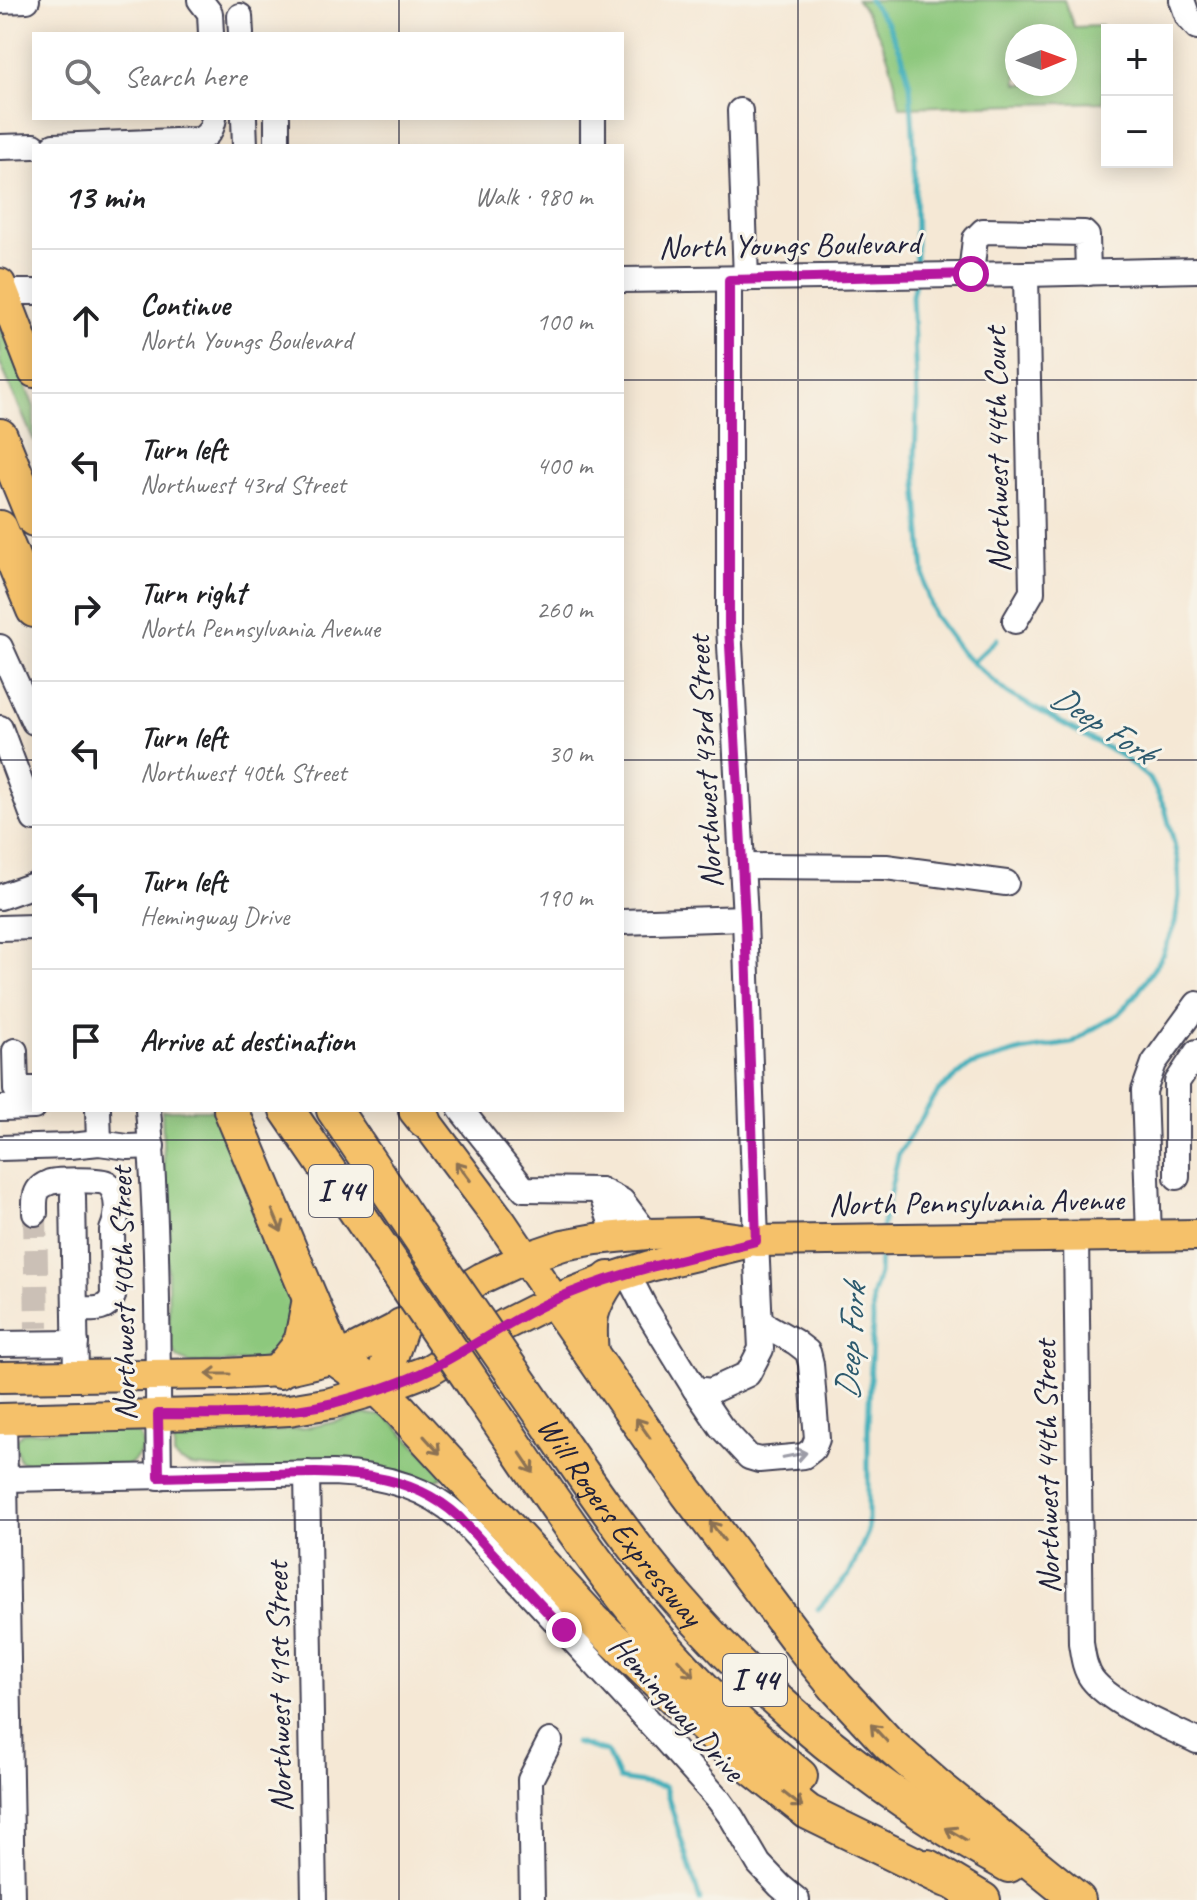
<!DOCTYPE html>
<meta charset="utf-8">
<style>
:root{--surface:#fff;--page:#f6f6f6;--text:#202124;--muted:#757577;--line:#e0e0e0}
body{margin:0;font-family:Caveat,sans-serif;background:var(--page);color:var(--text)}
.controls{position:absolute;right:24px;top:24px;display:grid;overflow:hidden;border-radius:0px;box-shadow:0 4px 20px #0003}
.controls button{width:72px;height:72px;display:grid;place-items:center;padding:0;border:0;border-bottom:2px solid var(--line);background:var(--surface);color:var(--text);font:40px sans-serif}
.compass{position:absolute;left:1005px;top:24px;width:72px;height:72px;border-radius:50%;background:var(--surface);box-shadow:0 4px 20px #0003;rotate:89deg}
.stop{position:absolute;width:24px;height:24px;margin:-18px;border:6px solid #b5179e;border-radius:50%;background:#fff}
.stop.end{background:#b5179e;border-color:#fff;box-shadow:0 2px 8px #0008}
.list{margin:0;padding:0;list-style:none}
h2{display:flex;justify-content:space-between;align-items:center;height:104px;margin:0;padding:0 32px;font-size:34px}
h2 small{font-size:26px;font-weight:400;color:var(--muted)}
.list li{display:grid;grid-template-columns:52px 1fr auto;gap:24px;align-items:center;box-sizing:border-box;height:144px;padding:0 32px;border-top:2px solid var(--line)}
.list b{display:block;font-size:30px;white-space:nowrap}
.list p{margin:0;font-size:26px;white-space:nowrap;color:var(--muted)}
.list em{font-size:26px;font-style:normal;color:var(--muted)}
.icon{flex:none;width:44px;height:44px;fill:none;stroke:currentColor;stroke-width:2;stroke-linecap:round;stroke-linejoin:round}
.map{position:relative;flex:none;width:1197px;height:1900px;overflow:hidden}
.search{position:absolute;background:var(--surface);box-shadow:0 4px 20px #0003;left:32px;top:32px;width:592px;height:88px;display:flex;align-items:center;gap:20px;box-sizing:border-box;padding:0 28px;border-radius:0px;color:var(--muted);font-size:30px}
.panel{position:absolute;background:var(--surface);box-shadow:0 4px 20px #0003;left:32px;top:144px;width:592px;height:968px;border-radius:0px}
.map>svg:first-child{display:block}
</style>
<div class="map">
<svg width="1197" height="1900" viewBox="0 0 1197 1900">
<rect width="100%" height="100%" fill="#f7f3e8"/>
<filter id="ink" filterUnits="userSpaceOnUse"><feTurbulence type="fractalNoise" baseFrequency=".0125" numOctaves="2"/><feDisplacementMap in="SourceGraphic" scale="16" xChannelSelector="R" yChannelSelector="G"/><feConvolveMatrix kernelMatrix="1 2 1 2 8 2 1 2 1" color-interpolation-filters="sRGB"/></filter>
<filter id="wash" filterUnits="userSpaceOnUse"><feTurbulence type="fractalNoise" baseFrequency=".006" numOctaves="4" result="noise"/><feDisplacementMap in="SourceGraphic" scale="32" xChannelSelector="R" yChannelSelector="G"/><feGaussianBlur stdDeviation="1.8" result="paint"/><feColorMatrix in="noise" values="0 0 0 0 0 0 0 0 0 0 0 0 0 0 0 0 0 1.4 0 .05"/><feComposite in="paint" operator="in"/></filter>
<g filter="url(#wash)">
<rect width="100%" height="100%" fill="#f5e8d5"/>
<g fill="#8dc87d" stroke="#58755c" stroke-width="2" fill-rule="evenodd">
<path d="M857 0H1064L1074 27 1101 26 1103 102 900 107C892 64 884 35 857 0ZM1065 36V84H1017V36Z"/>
<path d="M0 322 34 407V441L0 363Z"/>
<path d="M162 1110H216L276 1264 297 1310 278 1352 259 1361 190 1364 178 1358 170 1346Z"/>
<path d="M366 1414 386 1416 445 1474 429 1487 191 1466 181 1462 174 1456V1445L177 1435 185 1432C219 1433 252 1434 286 1430 313 1428 339 1421 366 1414Z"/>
<path d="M126 1424C150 1438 146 1453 125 1468L35 1469 19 1460 15 1442 22 1433Z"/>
</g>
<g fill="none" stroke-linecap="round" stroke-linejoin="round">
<g stroke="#3eaeba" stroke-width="5">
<path d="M869 0 888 24 902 55 910 85 915 162 916 268"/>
<path d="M972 663 997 639"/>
<path d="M881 1231 899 1153 939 1091 969 1066 1021 1051 1072 1043 1089 1031 1119 1014 1138 992 1161 958 1175 923 1179 896 1178 862 1173 839 1165 808 1150 779 1122 756 1007 693 962 653 934 615 925 587 915 457 917 403 912 296 915 282"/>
<path d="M818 1609 849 1575 868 1532V1425L873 1320 872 1297 879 1274 880 1249"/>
<path d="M575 1743 607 1752 619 1779 665 1787 700 1900"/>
</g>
</g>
</g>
<g filter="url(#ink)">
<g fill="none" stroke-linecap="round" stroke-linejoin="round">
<path stroke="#cbc0b6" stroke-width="24" stroke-dasharray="24 12" stroke-linecap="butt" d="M35 1213 37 1328"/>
<g stroke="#424052" stroke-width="28">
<g id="minor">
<path d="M200 0 210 13 211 34"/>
<path d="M1182 0 1188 17 1197 27"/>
<path d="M0 1 27 0"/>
<path d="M240 16 241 34"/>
<path d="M740 111 746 279"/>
<path d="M244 118 245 146"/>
<path d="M277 118V146"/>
<path d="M593 118V146"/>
<path d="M54 146 199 140C209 135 212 129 214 118"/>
<path d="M0 147 34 146"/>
<path d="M971 274 975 239 983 231 1084 233 1087 236 1088 273"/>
<path d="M622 280 1026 274 1197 270"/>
<path d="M2 292H34"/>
<path d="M1015 621 1032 592 1026 274"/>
<path d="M0 647 34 722"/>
<path d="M0 728 34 819"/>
<path d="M743 866 886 867 1006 883"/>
<path d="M0 897 34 885"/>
<path d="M622 922 745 918"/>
<path d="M0 928 34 927"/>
<path d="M15 1051 16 1089H34"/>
<path d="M0 1108 34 1107"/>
<path d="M98 1110 99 1143"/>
<path d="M148 1110C159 1232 157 1355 159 1477"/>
<path d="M461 1110 524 1189 600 1190 622 1201 647 1234"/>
<path d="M0 1148 70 1146 99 1143 128 1147 152 1146"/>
<path d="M1177 1177V1082L1197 1052"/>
<path d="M600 1190 616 1237"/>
<path d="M73 1196 76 1376"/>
<path d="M35 1213C35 1205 34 1195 39 1189 42 1185 46 1184 50 1182 57 1180 101 1179 107 1183 120 1193 118 1217 112 1230L113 1296C107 1313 90 1309 75 1309"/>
<path d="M1076 1236 1081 1643C1083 1655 1084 1668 1092 1679 1112 1705 1167 1726 1197 1741"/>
<path d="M1149 1236 1144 1091 1154 1063 1197 1004"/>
<path d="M627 1273 645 1308 695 1389 711 1391 748 1374 761 1349 756 1241 745 918 729 627V280"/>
<path d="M0 1344 76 1343"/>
<path d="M695 1389 721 1427 749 1457 759 1460 804 1456 813 1449 817 1439 811 1364 808 1352 795 1342 760 1322"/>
<path d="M4 1419 12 1900"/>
<path d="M307 1473 314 1900"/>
<path d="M5 1479 333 1473C379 1475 425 1485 459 1517L660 1734 719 1800 732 1818 759 1864 780 1886 797 1900"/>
<path d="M532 1900 530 1780 550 1741"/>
</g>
</g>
<g stroke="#424052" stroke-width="34">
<g id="major">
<path d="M0 284 34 372"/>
<path d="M417 1110 501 1222 554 1300"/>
<path d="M0 1377 226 1374 279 1371 335 1358 354 1350 401 1326 482 1278 525 1258 563 1245 596 1239 647 1234 699 1233 756 1241 1197 1235"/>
<path d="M0 1419 238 1413 289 1410 331 1403 379 1389 429 1370 506 1324 554 1300 609 1279 650 1266 742 1244"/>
</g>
</g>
<g stroke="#424052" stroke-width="38">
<g id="highway">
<path d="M0 436 34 519"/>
<path d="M0 528 34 610"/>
<path d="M231 1110 335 1358 379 1389 401 1411 594 1621 726 1747 808 1812 947 1880"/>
<path d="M287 1110 397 1271"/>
<path d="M334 1110 429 1251"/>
<path d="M416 1110 424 1120"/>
<path d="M554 1300 687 1492 804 1648 836 1687 889 1744 937 1786 1078 1900"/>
<path d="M591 1354C588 1318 589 1309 609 1279"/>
<path d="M279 1371 296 1350 302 1339 310 1299"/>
<path id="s1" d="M516 1377C566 1449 613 1523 670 1590 764 1701 881 1795 1009 1865"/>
<path d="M379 1389 401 1326"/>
<path d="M483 1398C526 1460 567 1524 613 1584 667 1654 731 1721 800 1776"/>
<path d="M928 1867 983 1900"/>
</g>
</g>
<use href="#minor" stroke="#fff" stroke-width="24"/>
<use href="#major" stroke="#f5c16b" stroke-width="30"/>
<use href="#highway" stroke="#f5c16b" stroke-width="34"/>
<g stroke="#424052" stroke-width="38" stroke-linecap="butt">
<g id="highway-bridge">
<path d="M429 1251 516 1377"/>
<path d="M397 1271 483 1398"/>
</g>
</g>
<use href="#highway-bridge" stroke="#f5c16b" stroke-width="34"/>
</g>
<defs><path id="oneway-shaft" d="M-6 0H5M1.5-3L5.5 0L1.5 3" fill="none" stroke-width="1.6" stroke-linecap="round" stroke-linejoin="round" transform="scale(2)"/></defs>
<g stroke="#8c7253">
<use href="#oneway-shaft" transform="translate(463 1171) rotate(-127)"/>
<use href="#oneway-shaft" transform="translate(277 1221) rotate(67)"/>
<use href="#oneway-shaft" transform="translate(218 1374) rotate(180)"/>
<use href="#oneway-shaft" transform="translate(643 1428) rotate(-125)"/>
<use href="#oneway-shaft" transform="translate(432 1445) rotate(48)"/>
<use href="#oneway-shaft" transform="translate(527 1463) rotate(56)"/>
<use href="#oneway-shaft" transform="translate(717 1531) rotate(-127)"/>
<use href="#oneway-shaft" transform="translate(686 1668) rotate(47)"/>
<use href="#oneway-shaft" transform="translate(879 1733) rotate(-133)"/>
<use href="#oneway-shaft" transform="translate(793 1800) rotate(38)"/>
<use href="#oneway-shaft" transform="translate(956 1834) rotate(-149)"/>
</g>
<use stroke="#9c9ca7" href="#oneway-shaft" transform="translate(795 1455) rotate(-11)"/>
</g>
<g fill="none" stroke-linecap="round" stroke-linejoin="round" filter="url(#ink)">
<path stroke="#b5179e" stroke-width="10" d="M564 1630 459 1517C407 1469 337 1472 271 1474 234 1475 196 1476 159 1477L158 1414C216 1414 276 1417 333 1403 365 1394 401 1384 430 1369 472 1348 510 1320 552 1301 617 1271 687 1259 756 1241L745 918 729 627V280L971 274"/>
</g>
<path fill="none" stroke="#22223b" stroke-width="2" stroke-opacity="0.55" d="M399 0V34M798 0V1900M399 118V146M0 380H34M622 380H1197M0 760H34M622 760H1197M399 1110V1900M0 1140H1197M0 1520H1197"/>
<g text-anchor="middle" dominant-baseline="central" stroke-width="6" stroke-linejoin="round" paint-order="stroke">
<g fill="#f7f3e8" stroke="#62616f" stroke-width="2">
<rect x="309" y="1165" width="64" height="52" rx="6"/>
<rect x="723" y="1654" width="64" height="52" rx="6"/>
</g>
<g font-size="30" font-weight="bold" fill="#22223b">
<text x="341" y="1191">I 44</text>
<text x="755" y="1680">I 44</text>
</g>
<g font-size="32" fill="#22223b" stroke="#f7f3e8">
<text transform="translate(789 245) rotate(-1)">North Youngs Boulevard</text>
<text transform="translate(997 450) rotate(-91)">Northwest 44th Court</text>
<text transform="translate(705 762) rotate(-93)">Northwest 43rd Street</text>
<text transform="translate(976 1202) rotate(-1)">North Pennsylvania Avenue</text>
<text transform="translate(123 1294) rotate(-91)">Northwest 40th Street</text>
<text transform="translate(1047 1467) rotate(-91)">Northwest 44th Street</text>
<text stroke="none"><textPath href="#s1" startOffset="178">Will Rogers Expressway</textPath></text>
<text transform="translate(279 1687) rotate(-91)">Northwest 41st Street</text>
<text transform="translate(677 1708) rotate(48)">Hemingway Drive</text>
</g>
<g font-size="34" font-style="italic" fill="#2d5a6e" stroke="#f7f3e8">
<text transform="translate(1103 724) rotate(33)">Deep Fork</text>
<text transform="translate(850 1342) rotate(-86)">Deep Fork</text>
</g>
</g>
</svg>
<div class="controls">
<button>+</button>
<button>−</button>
</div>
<svg class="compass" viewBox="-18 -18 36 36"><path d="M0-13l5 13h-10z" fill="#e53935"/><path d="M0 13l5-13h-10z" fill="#757577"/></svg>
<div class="stop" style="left:971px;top:274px"></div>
<div class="stop end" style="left:564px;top:1630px"></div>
<div class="search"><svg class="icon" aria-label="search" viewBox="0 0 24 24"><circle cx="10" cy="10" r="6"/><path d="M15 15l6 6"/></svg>Search here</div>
<section class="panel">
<h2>13 min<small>Walk · 980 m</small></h2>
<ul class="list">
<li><svg class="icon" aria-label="ahead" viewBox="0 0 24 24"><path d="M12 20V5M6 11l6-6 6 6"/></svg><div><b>Continue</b><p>North Youngs Boulevard</p></div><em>100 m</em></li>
<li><svg class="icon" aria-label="left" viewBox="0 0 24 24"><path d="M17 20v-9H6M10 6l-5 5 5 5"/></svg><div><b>Turn left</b><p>Northwest 43rd Street</p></div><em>400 m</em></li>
<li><svg class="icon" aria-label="right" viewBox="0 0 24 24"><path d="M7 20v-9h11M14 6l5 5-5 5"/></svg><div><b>Turn right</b><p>North Pennsylvania Avenue</p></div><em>260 m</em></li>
<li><svg class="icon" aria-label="left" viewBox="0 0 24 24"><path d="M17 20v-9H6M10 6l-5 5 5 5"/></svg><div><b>Turn left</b><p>Northwest 40th Street</p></div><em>30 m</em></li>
<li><svg class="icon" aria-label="left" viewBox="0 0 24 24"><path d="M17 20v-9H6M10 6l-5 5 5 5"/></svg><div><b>Turn left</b><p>Hemingway Drive</p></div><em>190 m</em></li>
<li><svg class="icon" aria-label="arrive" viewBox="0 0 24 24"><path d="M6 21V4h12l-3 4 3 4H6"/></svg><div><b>Arrive at destination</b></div></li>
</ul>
</section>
</div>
